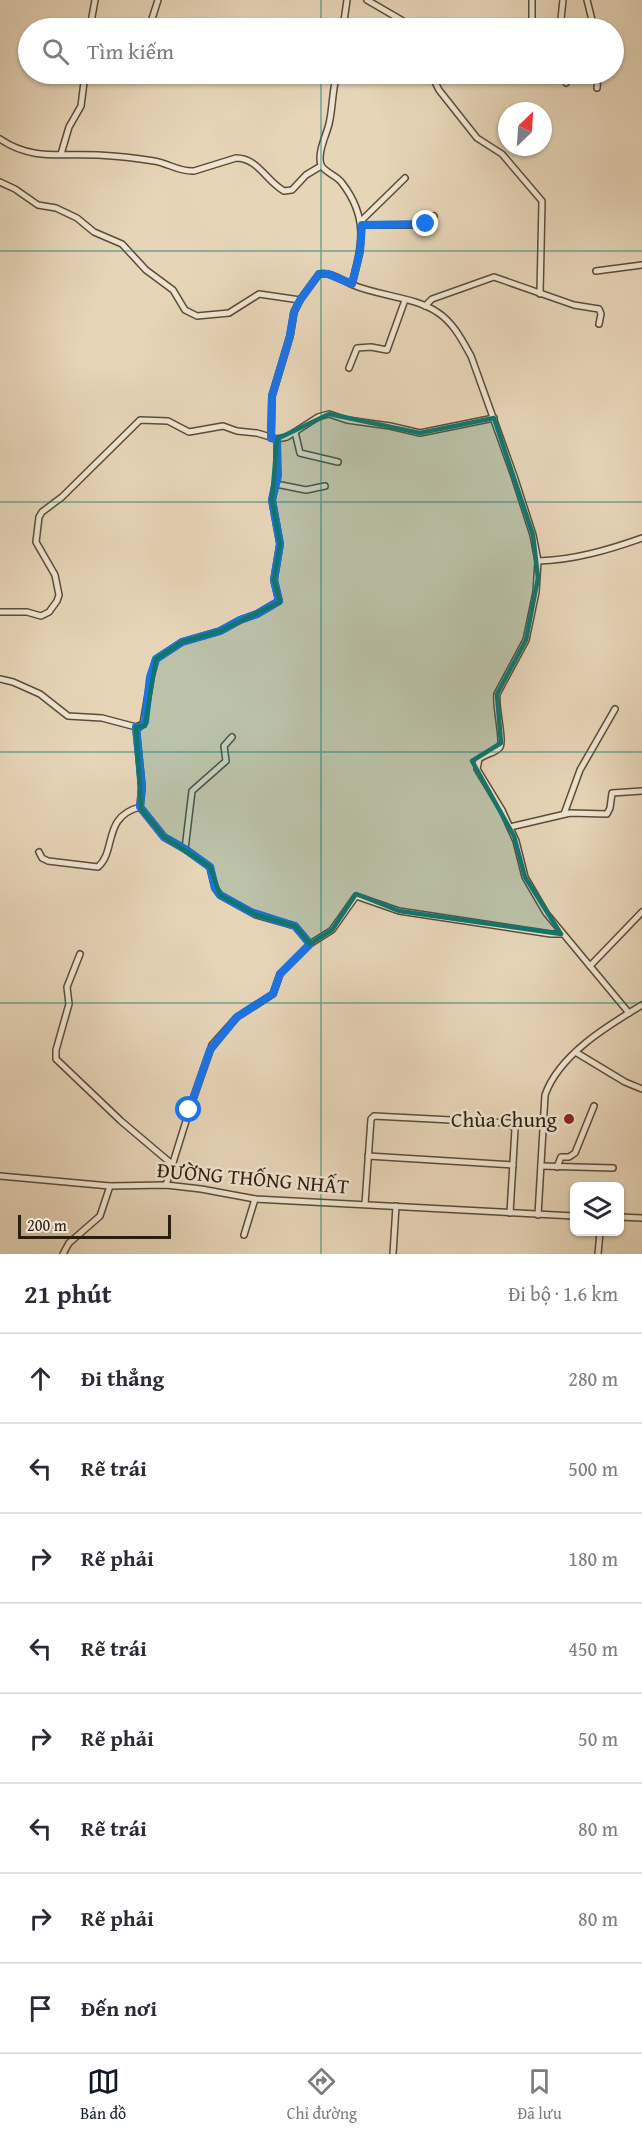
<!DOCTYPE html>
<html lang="vi">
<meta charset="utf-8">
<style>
:root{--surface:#fff;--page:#f7f7f7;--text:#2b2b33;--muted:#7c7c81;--line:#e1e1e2;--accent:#111827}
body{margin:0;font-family:"Gentium Book Plus",serif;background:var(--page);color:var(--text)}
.controls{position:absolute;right:18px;bottom:18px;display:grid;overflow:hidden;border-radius:9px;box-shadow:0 2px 4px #0004}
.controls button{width:54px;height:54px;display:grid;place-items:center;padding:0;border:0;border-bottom:2px solid var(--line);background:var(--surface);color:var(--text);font:30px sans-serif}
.compass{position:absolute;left:498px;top:102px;width:54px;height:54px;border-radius:50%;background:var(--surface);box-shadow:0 2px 4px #0004;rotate:25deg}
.scale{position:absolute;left:18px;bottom:15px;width:153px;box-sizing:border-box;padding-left:6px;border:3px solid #2c1e0d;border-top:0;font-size:16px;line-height:21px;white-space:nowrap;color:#2c1e0d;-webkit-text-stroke:4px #efe4d1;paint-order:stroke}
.stop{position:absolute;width:18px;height:18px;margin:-14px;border:4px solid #1a73e8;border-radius:50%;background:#fff}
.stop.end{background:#1a73e8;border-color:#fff;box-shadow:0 2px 6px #0008}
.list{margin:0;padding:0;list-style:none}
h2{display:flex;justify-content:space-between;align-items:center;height:78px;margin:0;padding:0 24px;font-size:26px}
h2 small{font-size:20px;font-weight:400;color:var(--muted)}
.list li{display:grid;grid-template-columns:39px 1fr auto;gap:18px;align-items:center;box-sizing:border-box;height:90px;padding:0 24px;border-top:2px solid var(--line)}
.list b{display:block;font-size:22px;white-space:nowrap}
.list em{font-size:20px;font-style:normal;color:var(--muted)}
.icon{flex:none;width:33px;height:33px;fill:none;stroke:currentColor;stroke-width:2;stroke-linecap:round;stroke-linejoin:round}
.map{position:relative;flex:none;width:642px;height:1254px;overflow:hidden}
.search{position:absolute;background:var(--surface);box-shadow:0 2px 4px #0004;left:18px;right:18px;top:18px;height:66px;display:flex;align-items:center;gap:15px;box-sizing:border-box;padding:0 21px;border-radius:33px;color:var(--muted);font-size:22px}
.sheet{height:798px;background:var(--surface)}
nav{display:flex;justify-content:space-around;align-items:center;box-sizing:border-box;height:84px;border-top:2px solid var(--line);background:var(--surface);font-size:16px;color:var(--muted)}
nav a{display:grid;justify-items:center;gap:3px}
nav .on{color:var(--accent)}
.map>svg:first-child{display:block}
</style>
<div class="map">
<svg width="642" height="1254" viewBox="0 0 642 1254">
<rect width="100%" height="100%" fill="#e7d5b8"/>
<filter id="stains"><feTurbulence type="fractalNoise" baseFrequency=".00333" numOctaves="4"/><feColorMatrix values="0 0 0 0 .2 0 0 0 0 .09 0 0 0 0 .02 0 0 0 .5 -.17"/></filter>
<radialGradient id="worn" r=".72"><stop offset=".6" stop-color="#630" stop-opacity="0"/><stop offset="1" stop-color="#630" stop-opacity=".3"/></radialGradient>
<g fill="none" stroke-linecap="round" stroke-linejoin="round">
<g stroke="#5b4c38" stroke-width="8">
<g id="minor">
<path d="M367 0 415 28"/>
<path d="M532 0V19"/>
<path d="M587 0 594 28"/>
<path d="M90 28 95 0"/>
<path d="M149 28 158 0"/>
<path d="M343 28 347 0"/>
<path d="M560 28 563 0"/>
<path d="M337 74C332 90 333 107 329 124 326 136 317 153 321 165 324 172 338 176 342 183 369 218 362 245 352 284"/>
<path d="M431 74 439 90 477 138 502 154 542 201 540 294"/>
<path d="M562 74 566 83"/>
<path d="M597 88 598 74"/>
<path d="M0 139C32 161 62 153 98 155 117 156 136 158 154 161 168 163 179 172 194 171L236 158C258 158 266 181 284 191L292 190 306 175 321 166"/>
<path d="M61 154 69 127 81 106 85 74"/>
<path d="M0 182 15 189 38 205 56 208 77 218 94 232 122 244 146 270 173 290 185 310 197 316 229 313 259 294 300 300"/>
<path d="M361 221 405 178"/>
<path d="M362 225H421L426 224 434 216"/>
<path d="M596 271 642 265"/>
<path d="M425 306 432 299 494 277 574 305 599 309 601 314 599 324"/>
<path d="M349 368 357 348 371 347 387 350 405 300"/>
<path d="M295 432 300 453 338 462"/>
<path d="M271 438 272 396 290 336 294 312 300 300 319 274C330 271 343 281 353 285 379 296 415 297 437 312 453 322 462 340 471 356L514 476 533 535 538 561 536 592 526 640 497 694C495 706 504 740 500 747 496 753 485 754 479 759L477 769 502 810 516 841 525 877 546 913 629 1013"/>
<path d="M276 484 306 490 325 486"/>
<path d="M538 561C574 560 608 550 642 538"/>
<path d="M0 612H27L41 616 49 612 57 601 59 595 55 575 36 542 39 517 42 512 62 497 140 420 168 421 189 432 223 426 237 431 257 433 277 439 287 437 318 417 329 414 347 420 390 426 420 433 494 418"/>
<path d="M0 679 13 682 40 694 68 716 102 718 136 727 143 724 151 677 156 659 182 642 220 631 240 620 257 614 279 601 274 580 280 544 272 500 277 476V439"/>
<path d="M136 727 142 787 140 807 164 837 185 849 210 867 215 888 220 895 256 915 295 926 310 944"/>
<path d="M564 814 580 770 615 709"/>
<path d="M510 827 570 813 607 814 610 808 612 793 642 791"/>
<path d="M185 849 192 791 226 761 224 746 232 737"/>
<path d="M39 852 42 858 48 861 98 867C117 850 102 817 140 807"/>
<path d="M80 954 67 987 69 1004 56 1050V1059L121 1121 173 1165"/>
<path d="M590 966 642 912"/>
<path d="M577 1053 625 1082 642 1089"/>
<path d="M368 1156 513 1165"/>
<path d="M541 1166 613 1168"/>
<path d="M557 1167 561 1157H569L575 1153 594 1106"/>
<path d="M0 1176 110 1186 166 1185 201 1189 255 1199 574 1216"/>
<path d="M166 1185 191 1105 212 1045 237 1017 273 994 280 974 310 944 332 930 356 896 399 911 551 934H561"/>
<path d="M365 1204 371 1119 374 1116 509 1123 515 1129 510 1213"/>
<path d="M538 1215 545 1095C559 1055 607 1026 642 1005"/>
<path d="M620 1217 642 1218"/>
<path d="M244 1235 255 1199"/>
<path d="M63 1254 69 1243 100 1216 110 1186"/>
<path d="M393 1254 396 1206"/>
<path d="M598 1254 600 1232"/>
</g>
</g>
<use href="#minor" stroke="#efe4d1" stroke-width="5"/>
</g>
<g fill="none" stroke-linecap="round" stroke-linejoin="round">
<path stroke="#1a73e8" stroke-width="8" d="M189 1110 210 1050 237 1017 273 994 280 974 310 944 295 926 251 912 220 895 215 888 210 867 185 849 164 837 140 807 142 787 136 727H140L145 722 150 677 156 659 182 642 220 631 240 620 257 614 279 601 274 580 280 544 272 500 278 476 277 440 271 438 272 396 290 336 294 312 300 300 319 274H328L352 284 360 252 362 225 426 224"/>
</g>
<path fill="#0f766e" fill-opacity="0.2" stroke="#0f766e" stroke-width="4.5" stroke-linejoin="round" d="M329 414 420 433 494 418 533 535 538 578 526 640 497 694 501 743 472 761 514 836 525 877 561 934 399 911 356 894 332 930 310 944 295 926 256 915 220 895 210 867 164 837 141 809 136 727 145 726 156 659 182 642 220 631 280 602 274 580 280 544 272 500 277 439Z"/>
<path fill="none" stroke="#0f766e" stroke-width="1.5" stroke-opacity="0.55" d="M321 0V28M321 74V1254M0 251H642M0 502H642M0 752H642M0 1003H642"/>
<circle fill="#8f2418" stroke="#efe4d1" stroke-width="2" cx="569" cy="1119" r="6"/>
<g text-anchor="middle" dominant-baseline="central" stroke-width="5" stroke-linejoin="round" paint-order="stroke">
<g font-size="21" fill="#2c1e0d" stroke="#efe4d1" text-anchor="end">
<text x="557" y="1119">Chùa Chung</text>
</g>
<g font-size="21" fill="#2c1e0d" stroke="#efe4d1">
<text transform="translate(253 1178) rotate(5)">ĐƯỜNG THỐNG NHẤT</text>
</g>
</g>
<rect width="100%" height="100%" filter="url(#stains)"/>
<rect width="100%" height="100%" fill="url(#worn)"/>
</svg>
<div class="controls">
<button><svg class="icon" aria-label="layers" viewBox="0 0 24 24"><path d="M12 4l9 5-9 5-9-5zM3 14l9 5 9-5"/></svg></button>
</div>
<svg class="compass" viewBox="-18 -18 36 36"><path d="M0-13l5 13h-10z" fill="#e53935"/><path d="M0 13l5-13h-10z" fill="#7c7c81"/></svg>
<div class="scale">200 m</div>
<div class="stop" style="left:189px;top:1110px"></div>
<div class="stop end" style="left:426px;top:224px"></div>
<div class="search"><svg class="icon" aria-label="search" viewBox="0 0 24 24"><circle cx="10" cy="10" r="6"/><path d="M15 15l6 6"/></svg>Tìm kiếm</div>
</div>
<section class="sheet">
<h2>21 phút<small>Đi bộ · 1.6 km</small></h2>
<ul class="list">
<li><svg class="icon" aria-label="ahead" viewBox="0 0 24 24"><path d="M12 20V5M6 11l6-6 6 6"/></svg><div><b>Đi thẳng</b></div><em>280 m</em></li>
<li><svg class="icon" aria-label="left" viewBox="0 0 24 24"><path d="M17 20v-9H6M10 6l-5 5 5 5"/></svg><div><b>Rẽ trái</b></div><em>500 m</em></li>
<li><svg class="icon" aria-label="right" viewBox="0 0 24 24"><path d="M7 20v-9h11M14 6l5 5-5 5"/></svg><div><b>Rẽ phải</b></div><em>180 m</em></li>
<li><svg class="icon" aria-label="left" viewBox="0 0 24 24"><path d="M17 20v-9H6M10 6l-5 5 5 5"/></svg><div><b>Rẽ trái</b></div><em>450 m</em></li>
<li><svg class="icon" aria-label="right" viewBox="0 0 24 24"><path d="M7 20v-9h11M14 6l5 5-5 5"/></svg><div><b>Rẽ phải</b></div><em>50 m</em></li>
<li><svg class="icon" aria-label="left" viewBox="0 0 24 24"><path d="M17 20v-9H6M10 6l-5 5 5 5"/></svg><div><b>Rẽ trái</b></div><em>80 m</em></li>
<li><svg class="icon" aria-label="right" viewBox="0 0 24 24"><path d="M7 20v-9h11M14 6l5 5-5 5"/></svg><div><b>Rẽ phải</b></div><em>80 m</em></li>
<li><svg class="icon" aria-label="arrive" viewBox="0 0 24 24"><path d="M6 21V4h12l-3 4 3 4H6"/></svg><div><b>Đến nơi</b></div></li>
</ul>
</section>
<nav>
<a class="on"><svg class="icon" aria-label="map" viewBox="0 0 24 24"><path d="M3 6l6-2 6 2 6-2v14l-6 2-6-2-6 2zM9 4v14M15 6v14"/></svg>Bản đồ</a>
<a><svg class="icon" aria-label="directions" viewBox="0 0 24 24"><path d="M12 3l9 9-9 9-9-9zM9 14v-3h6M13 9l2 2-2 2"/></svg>Chỉ đường</a>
<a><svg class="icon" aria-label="saved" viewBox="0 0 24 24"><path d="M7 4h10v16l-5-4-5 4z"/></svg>Đã lưu</a>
</nav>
